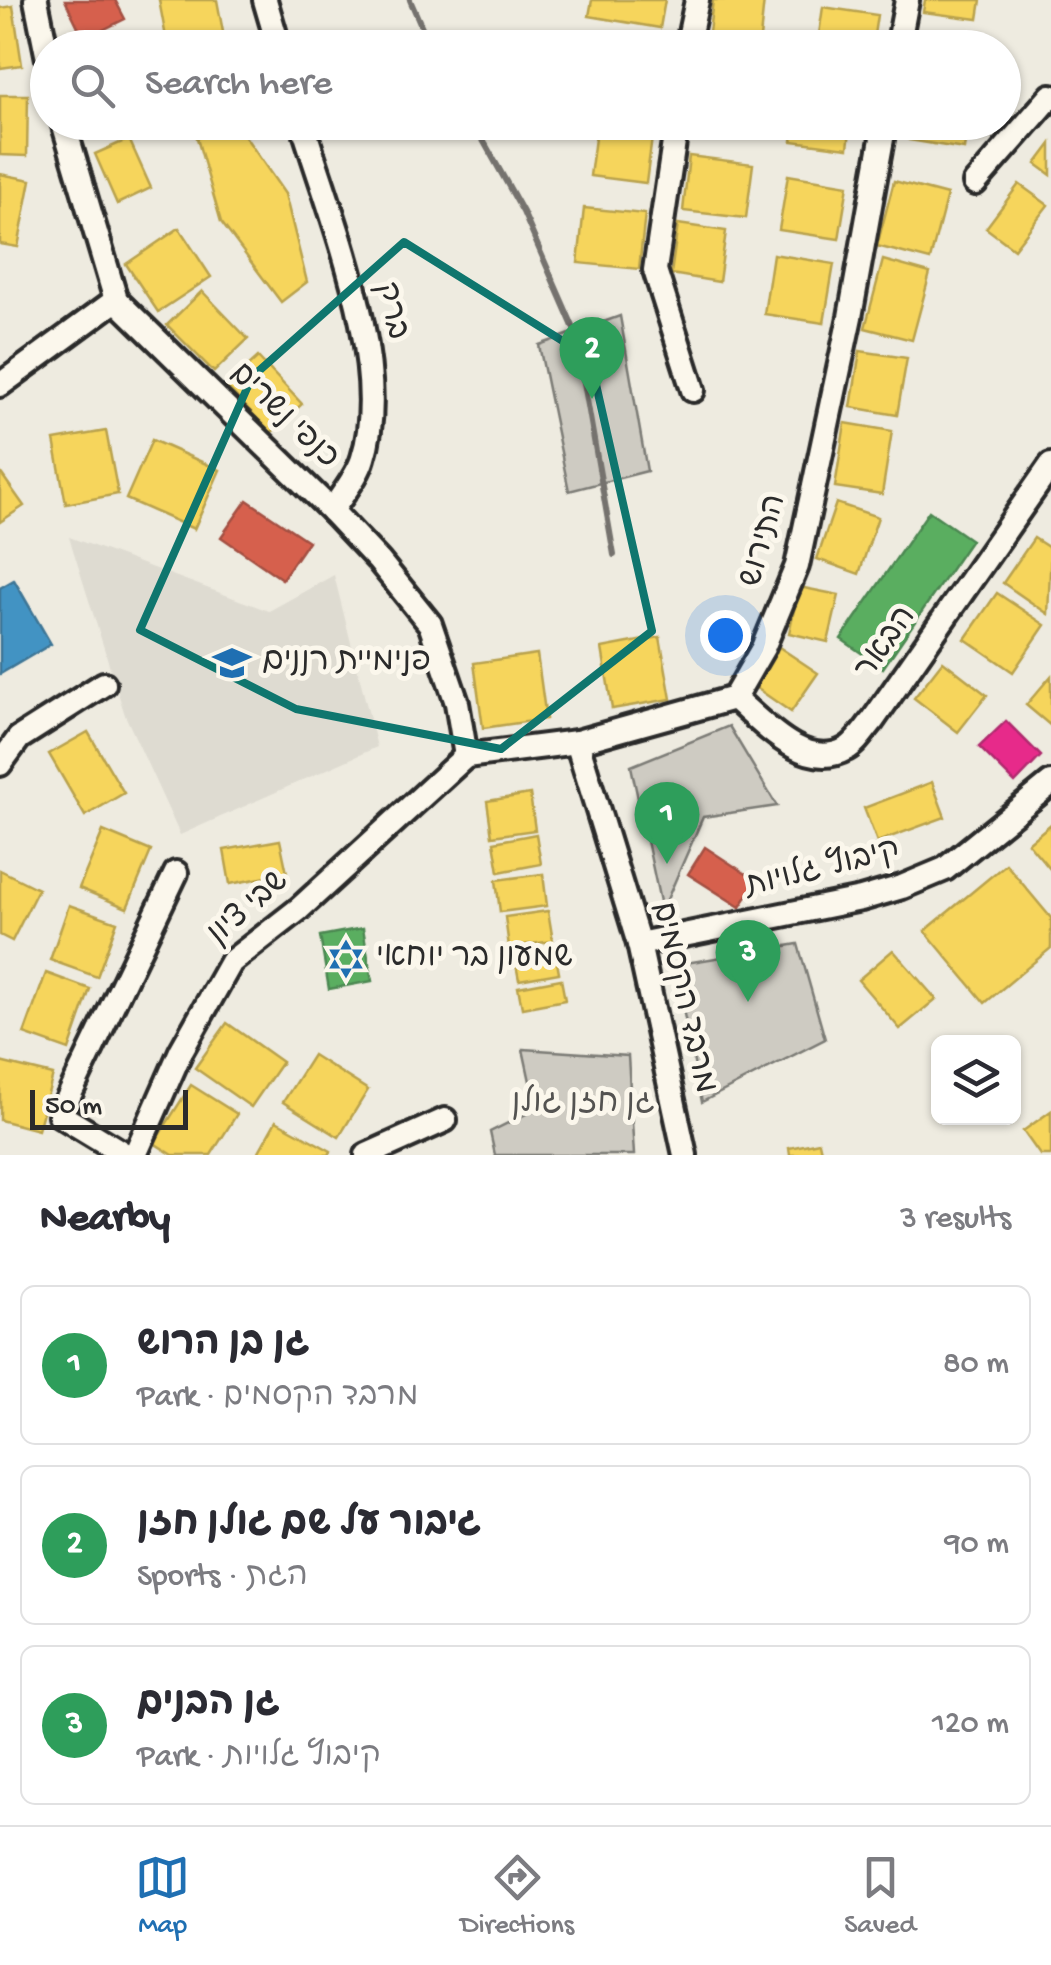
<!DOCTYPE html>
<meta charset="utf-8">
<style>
:root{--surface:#fff;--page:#f2f2f3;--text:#2b2b33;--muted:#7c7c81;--line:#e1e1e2;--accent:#1f6fb2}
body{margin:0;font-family:"Gochi Hand","Playpen Sans Hebrew",sans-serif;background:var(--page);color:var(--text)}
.controls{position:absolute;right:30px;bottom:30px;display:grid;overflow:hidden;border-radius:15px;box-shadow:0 2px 8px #0004}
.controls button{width:90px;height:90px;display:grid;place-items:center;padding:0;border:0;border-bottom:2px solid var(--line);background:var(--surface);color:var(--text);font:50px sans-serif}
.scale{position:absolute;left:30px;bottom:25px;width:158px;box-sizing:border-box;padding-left:10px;border:5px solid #2b2b2b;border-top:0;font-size:28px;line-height:35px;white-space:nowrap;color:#2b2b2b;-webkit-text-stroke:8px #fbf7ec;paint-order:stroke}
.you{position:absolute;left:725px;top:635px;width:35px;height:35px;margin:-25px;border:8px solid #fff;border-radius:50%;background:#1a73e8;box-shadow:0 0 0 15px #1a73e833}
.badge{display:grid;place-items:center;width:65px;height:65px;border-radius:50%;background:var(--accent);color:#fff;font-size:32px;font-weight:700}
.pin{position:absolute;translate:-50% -82px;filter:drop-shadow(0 2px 5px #0008)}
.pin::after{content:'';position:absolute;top:52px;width:35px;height:30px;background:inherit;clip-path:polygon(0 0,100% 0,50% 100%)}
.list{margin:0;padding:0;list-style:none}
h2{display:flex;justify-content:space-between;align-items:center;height:130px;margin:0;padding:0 40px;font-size:42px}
h2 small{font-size:32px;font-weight:400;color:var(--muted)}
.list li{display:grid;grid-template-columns:65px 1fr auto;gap:30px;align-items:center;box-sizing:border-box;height:160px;margin:0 20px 20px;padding:0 20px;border:2px solid var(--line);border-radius:15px}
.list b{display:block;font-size:38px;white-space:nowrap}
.list p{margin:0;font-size:32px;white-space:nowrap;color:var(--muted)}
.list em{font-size:32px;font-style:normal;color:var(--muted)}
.icon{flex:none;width:55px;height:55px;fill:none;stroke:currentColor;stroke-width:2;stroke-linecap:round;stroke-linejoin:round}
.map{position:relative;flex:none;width:1051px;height:1155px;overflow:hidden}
.search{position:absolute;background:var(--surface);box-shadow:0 2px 8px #0004;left:30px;right:30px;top:30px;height:110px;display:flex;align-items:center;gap:25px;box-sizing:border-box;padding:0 35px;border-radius:55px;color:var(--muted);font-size:38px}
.sheet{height:670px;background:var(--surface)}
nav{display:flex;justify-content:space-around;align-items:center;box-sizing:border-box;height:140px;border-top:2px solid var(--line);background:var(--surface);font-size:28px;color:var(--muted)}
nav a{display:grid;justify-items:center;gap:5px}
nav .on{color:var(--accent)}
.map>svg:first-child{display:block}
</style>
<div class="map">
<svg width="1051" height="1155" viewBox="0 0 1051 1155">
<rect width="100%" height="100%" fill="#eeebe0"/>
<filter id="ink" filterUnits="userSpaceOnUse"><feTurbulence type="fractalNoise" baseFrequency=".01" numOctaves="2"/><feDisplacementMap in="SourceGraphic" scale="20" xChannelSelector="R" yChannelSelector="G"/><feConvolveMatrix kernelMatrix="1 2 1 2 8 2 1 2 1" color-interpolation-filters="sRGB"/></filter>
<g filter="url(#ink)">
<path fill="#dedbd1" d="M69 537 269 611 334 575 377 747 180 835 125 715Z"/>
<g fill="#cecbc2" stroke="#7c7b76" stroke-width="2.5">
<path d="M620 316 647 471 569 491 539 345Z"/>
<path d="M729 726 777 806 703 817 662 911 631 766Z"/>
<path d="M798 944 825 1039 702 1102 674 965Z"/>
<path d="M523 1049 628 1056 634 1155H495L490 1132 536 1109Z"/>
</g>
<g fill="#f6d55c" stroke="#b9a24d" stroke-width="2.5">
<path d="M159 0H217L226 48H168Z"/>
<path d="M592 0H665L660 28 589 16Z"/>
<path d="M713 0H764L759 48H707Z"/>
<path d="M925 0H981L978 19 923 12Z"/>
<path d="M13 6 22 65 0 68V8Z"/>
<path d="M823 7 877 15 872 48H817Z"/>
<path d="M0 95H28L27 156 0 155Z"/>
<path d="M694 122H760L759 133Z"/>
<path d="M794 122H851L848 148 792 141Z"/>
<path d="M912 122H968L964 149 909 140Z"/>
<path d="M597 123 653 130 646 183 590 176Z"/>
<path d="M238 126 285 194 307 282 281 302 221 222 197 138Z"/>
<path d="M129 139 151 188 117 204 95 154Z"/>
<path d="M1051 144V175L1036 164Z"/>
<path d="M689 156 753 164 746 218 683 211Z"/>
<path d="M0 174 31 180 18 247 0 244Z"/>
<path d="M788 175 848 185 839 239 779 230Z"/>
<path d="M894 181 947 195 930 260 877 246Z"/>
<path d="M1019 184 1048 205 1014 249 986 228Z"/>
<path d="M584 208 645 214 639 269 578 263Z"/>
<path d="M678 224 726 231 719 282 671 274Z"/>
<path d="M179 228 211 277 158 312 126 264Z"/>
<path d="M773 254 834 264 824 323 764 314Z"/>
<path d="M883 260 930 273 912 340 865 328Z"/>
<path d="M202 291 248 339 214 372 167 325Z"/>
<path d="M860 351 907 358 897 415 851 407Z"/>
<path d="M258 357 302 404 271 433 226 386Z"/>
<path d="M845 423 892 431 882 494 835 487Z"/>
<path d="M106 431 118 494 66 504 54 440Z"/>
<path d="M152 440 220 470 194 529 126 499Z"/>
<path d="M0 472 24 506 0 522Z"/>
<path d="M836 503 878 517 859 574 817 559Z"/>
<path d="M1034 538 1051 549 1048 614 1003 583Z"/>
<path d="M799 587 839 595 828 642 789 633Z"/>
<path d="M997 593 1045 625 1013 672 965 639Z"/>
<path d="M660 637 671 699 612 709 602 648Z"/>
<path d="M779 647 818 673 791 712 752 685Z"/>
<path d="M537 654 546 719 483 728 474 663Z"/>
<path d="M943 661 987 695 958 732 914 698Z"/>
<path d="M1051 676V726L1026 705Z"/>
<path d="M88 732 124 793 85 816 49 754Z"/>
<path d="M932 782 945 817 877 842 864 808Z"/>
<path d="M530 794 535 830 492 836 487 801Z"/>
<path d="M1051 824V870L1028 843Z"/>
<path d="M103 831 151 851 127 908 79 888Z"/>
<path d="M536 834 541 864 499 872 494 842Z"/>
<path d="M280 840 287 873 230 884 224 850Z"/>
<path d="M1006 864 1051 918V948L985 1003 925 931Z"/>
<path d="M0 870 38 889 12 941 0 935Z"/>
<path d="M543 874 547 906 500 912 496 880Z"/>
<path d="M69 905 117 922 97 977 50 960Z"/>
<path d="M548 911 553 941 509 947 505 917Z"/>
<path d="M554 947 559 973 519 980 514 954Z"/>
<path d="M893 950 936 999 900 1029 858 980Z"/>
<path d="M46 973 90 989 69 1050 24 1034Z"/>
<path d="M561 979 565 1000 522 1008 518 987Z"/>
<path d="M227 1023 282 1062 251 1107 195 1068Z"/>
<path d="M313 1055 368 1090 339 1137 283 1102Z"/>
<path d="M0 1062 53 1075 38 1130 0 1120Z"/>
<path d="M191 1085 237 1114 211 1155H173L154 1143Z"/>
<path d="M1051 1111V1155H1040L1023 1131Z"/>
<path d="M276 1121 331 1151 329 1155H257Z"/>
<path d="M819 1142 822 1155H790L789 1148Z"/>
</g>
<g fill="#d6604d" stroke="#a35043" stroke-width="2.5">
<path d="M65 0H115L125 19 84 39Z"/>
<path d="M247 500 308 541 282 579 221 537Z"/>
<path d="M705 847 757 881 740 907 688 874Z"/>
</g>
<path fill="#4393c3" stroke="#3c7495" stroke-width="2.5" d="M14 580 51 644 0 674V588Z"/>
<path fill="#e7298a" stroke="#af2a6e" stroke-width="2.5" d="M1006 721 1041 756 1015 783 979 747Z"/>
<g fill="#5aae61" stroke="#4c8751" stroke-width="2.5">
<path d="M929 511 971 540 883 668 841 639Z"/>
<path d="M363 928 372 981 329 989 320 936Z"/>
</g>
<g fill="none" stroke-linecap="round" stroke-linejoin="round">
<g stroke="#74726e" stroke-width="6">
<path d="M410 0 431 48"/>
<path d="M473 122 523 212 575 331 614 555"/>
</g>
<g stroke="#2b2b2b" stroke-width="30">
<g id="minor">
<path d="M36 0 48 59"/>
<path d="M265 0 279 48"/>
<path d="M687 48 697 0"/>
<path d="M898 48 907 0"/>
<path d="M63 122 116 300 332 511 379 561 430 624 457 703 466 756"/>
<path d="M302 122C330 215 393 365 363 458 358 476 342 494 332 511"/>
<path d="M677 122 655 270 693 390"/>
<path d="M975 183 1051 96"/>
<path d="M0 385 116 300"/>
<path d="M734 698C762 722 805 772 846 749 856 744 866 728 873 720L1051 465"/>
<path d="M577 742 639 944 685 1155"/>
<path d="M466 756 577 742 734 698 763 648 797 566 850 317 885 122"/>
<path d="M0 764 19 738 104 684"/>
<path d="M639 944 861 899 902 887 945 869 1051 783"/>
<path d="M126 1155 60 1115 176 873"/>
<path d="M135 1155 181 1051 231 962 299 909 466 756"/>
<path d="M367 1155 445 1120"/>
</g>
</g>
<use href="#minor" stroke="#fbf7ec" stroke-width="22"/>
</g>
</g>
<path fill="none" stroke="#0f766e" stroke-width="8" stroke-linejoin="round" d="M404 242 590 358 652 631 501 749 296 709 140 630 252 377Z"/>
<defs>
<g id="school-bare" transform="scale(3)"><path d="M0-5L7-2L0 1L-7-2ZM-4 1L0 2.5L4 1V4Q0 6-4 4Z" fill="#1f6fb2" stroke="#fbf7ec" stroke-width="2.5" paint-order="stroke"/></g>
<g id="synagogue-bare" transform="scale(3)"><path d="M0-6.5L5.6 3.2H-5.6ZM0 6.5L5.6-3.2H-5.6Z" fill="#1f6fb2" stroke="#fbf7ec" stroke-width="2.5" paint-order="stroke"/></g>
</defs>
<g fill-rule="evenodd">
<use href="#school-bare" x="232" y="663"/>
<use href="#synagogue-bare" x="346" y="959"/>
</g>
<g text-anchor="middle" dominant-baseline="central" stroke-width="10" stroke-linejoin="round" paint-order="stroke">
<g font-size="32" fill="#2b2b2b" stroke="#fbf7ec">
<text transform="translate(390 311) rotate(77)">ברק</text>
<text transform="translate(283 417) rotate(44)">כנפי נשרים</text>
<text transform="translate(765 541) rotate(-74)">התירוש</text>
<text transform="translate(887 644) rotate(-55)">הבאר</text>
<text transform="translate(823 870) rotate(-14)">קיבוץ גלויות</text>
<text transform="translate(249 909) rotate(-41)">שבי ציון</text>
<text transform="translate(682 998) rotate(77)">מרבד הקסמים</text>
</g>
<g font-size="32" fill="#2b2b2b" stroke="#fbf7ec" text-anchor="start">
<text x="262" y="663">פנימיית רננים</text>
<text x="376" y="959">שמעון בר יוחאי</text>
</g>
<g font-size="32" fill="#545351" stroke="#fbf7ec">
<text x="583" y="1105">גן חזן גולן</text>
</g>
</g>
</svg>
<div class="controls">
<button><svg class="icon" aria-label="layers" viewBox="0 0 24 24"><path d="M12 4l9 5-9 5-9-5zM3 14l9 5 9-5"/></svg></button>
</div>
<div class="scale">50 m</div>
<div class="you"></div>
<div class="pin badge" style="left:667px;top:864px;background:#2e9e5b">1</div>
<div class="pin badge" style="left:592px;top:399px;background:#2e9e5b">2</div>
<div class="pin badge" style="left:748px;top:1002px;background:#2e9e5b">3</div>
<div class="search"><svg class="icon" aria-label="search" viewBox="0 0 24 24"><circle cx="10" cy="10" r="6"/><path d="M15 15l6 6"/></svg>Search here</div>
</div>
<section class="sheet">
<h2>Nearby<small>3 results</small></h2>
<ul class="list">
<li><span class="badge" style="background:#2e9e5b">1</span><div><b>גן בן הרוש</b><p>Park · מרבד הקסמים</p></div><em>80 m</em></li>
<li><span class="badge" style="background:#2e9e5b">2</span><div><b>גיבור על שם גולן חזן</b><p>Sports · הגת</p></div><em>90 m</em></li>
<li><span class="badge" style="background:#2e9e5b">3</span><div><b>גן הבנים</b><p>Park · קיבוץ גלויות</p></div><em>120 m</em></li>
</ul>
</section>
<nav>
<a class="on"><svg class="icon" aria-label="map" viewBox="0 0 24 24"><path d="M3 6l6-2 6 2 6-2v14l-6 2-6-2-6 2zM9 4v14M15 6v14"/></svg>Map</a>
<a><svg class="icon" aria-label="directions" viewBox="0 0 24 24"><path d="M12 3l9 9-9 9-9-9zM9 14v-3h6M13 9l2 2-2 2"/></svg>Directions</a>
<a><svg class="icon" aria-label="saved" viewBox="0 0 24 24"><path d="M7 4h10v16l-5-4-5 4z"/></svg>Saved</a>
</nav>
